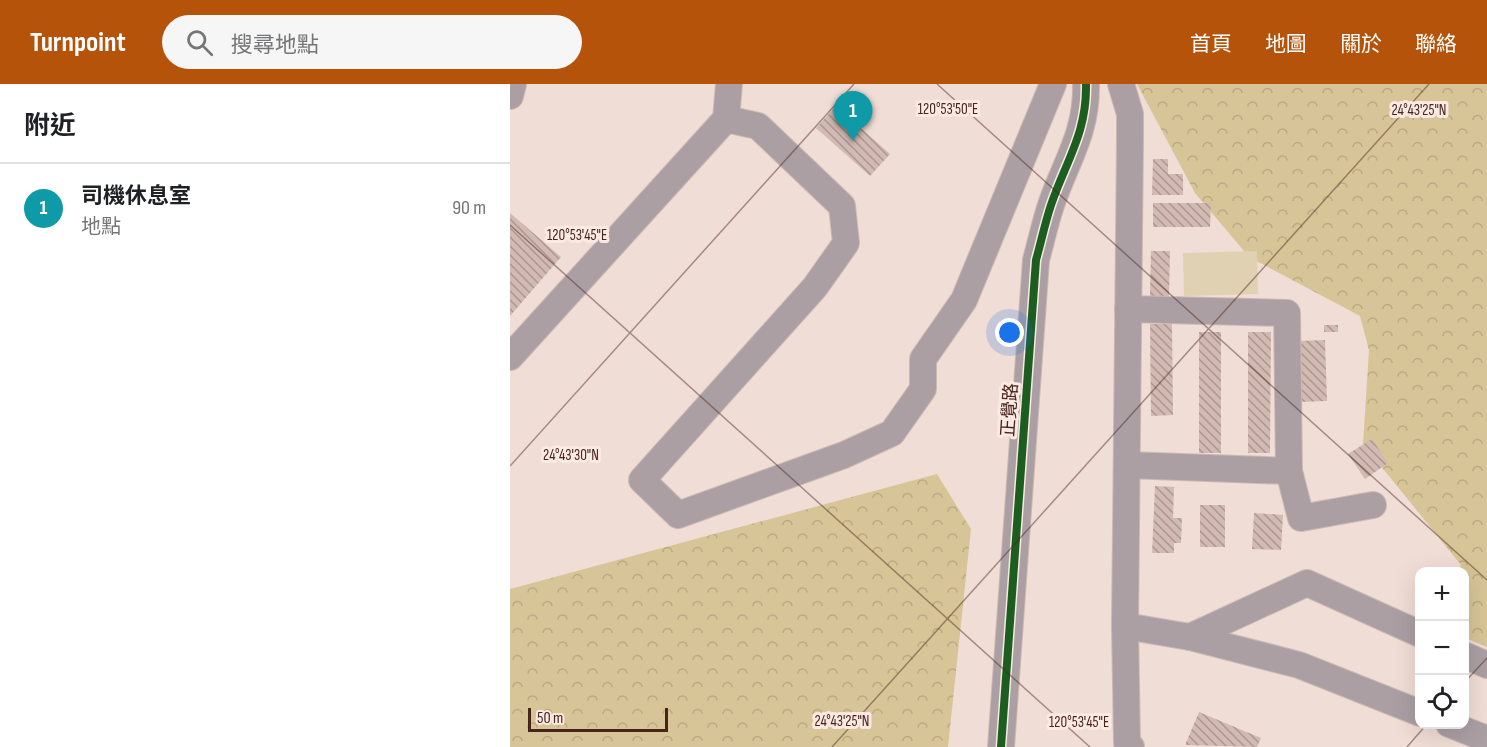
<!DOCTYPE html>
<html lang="zh-TW">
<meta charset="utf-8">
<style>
:root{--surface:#fff;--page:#f6f6f6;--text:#202124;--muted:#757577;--line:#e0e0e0;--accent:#b45309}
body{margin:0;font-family:"Sofia Sans Condensed","Noto Sans TC",sans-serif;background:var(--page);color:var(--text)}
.controls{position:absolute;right:18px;bottom:18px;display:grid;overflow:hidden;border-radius:12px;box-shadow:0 6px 24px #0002}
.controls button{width:54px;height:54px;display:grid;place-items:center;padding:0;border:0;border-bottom:2px solid var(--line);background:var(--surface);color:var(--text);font:30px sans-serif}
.scale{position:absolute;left:18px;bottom:15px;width:140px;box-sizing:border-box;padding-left:6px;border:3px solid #47251b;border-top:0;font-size:16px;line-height:21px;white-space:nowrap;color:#47251b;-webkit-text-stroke:4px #fbe9e3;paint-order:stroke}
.you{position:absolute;left:500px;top:249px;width:21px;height:21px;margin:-15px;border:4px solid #fff;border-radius:50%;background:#1a73e8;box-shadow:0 0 0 9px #1a73e833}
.badge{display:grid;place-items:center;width:39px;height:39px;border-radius:50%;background:var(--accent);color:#fff;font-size:20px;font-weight:700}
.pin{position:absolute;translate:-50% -50px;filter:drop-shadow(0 2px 3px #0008)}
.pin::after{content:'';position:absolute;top:32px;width:21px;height:18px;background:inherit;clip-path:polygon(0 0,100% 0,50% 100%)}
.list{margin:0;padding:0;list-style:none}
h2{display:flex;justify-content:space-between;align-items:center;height:78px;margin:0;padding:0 24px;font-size:26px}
h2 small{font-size:20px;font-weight:400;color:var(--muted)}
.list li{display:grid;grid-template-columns:39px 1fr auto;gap:18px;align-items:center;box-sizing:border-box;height:90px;padding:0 24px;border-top:2px solid var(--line)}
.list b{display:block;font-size:22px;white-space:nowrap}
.list p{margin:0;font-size:20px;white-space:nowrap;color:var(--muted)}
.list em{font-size:20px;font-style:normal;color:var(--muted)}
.icon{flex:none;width:33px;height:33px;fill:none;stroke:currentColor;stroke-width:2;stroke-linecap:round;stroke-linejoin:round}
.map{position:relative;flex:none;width:977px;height:663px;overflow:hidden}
header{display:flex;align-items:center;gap:36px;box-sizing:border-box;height:84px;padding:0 30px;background:var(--accent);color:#fff}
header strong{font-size:28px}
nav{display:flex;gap:33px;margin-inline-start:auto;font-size:21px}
.search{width:420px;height:54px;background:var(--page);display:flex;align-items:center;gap:15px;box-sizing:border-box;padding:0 21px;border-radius:33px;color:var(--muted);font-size:22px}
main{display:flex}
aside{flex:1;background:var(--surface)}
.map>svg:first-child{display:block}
</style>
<header>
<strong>Turnpoint</strong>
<div class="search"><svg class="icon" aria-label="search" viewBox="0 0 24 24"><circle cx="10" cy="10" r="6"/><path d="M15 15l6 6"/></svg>搜尋地點</div>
<nav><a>首頁</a><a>地圖</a><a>關於</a><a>聯絡</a></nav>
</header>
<main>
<aside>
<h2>附近<small></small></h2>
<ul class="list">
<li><span class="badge" style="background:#0f9aa8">1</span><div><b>司機休息室</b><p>地點</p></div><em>90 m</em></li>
</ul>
</aside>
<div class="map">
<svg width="977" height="663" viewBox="0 0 977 663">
<defs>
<pattern id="forest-crowns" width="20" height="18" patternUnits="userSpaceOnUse" patternTransform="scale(1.5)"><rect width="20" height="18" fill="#d7c598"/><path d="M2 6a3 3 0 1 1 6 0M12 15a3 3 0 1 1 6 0" fill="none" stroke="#baa982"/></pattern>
<pattern id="building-back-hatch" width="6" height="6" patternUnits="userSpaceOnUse" patternTransform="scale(1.5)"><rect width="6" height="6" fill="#d2bab2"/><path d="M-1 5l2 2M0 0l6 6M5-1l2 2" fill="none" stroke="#ac9790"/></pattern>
</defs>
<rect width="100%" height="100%" fill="#f0ddd6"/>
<g fill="url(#forest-crowns)">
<path d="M627 0H977V563L955 554 954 488 949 487 951 481 853 360 859 266 850 232 739 173 685 109Z"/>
<path d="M427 390 461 445 438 663H0V505Z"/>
</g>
<path fill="#e0d1b2" d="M747 167 748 210 674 212 673 169Z"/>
<g fill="url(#building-back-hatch)">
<path d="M326 22 380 70 360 92 306 44Z"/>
<path d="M643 75H658V90H673V111H642Z"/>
<path d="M643 119H701L700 143H643Z"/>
<path d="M0 129 51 173 0 232Z"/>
<path d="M641 167H660L659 212H640Z"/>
<path d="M640 240H662L663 331 641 332Z"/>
<rect x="814" y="241" width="14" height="7"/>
<rect x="689" y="248" width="22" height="121"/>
<path d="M738 248H761L760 369H738Z"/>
<path d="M815 256 817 317 790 318 789 257Z"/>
<path d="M862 355 878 379 855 395 838 370Z"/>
<path d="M645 402 664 403 663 434H672L671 459H664V469H642Z"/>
<rect x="690" y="421" width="25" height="42"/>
<path d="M744 429 773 431 771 466 742 465Z"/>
<path d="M689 628 751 654 747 663 675 661Z"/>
</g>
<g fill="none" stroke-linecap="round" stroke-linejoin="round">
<g stroke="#cdb9b3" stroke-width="28">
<g id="minor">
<path d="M611 0 620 30V56L615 542 617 659 621 663"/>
<path d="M0 12 3 0"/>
<path d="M216 35 248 42 332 122 336 159 305 203 132 396 168 431 334 371 382 349 413 305V275L454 216 543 0"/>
<path d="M0 273 216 35 219 0"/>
<path d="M617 381 779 387 777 229 618 225"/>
<path d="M779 387 791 434 863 421"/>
<path d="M615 542 680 553 789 581 910 629"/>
<path d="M680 553 797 499 910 550"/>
<path d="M954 571 977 581"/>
<path d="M939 640 977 655"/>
<path d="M491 663 526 176C531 158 535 139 541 121 556 77 577 49 576 0"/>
</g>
</g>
<use href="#minor" stroke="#ab9fa4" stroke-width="26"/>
<g stroke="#fbe9e3" stroke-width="11">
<path id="cycleway" d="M491 663 526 176C531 158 535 139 541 121 556 77 577 49 576 0"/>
</g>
<use href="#cycleway" stroke="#1b5e20" stroke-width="8"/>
</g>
<path fill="none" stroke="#47251b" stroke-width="1.5" stroke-opacity="0.45" d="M427 0 977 496M0 141 580 663M0 382 344 0M954 599 977 574M322 663 919 0M897 663 917 640"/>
<g text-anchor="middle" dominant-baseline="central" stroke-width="6" stroke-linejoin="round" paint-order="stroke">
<g font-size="18" fill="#47251b" stroke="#fbe9e3">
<text transform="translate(500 326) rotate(-86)">正覺路</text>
</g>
</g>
<g font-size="15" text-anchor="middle" fill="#47251b" stroke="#fbe9e3" stroke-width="6" stroke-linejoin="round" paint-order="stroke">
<text x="438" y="30">120°53'50"E</text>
<text x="909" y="31">24°43'25"N</text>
<text x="67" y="156">120°53'45"E</text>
<text x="61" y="376">24°43'30"N</text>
<text x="332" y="642">24°43'25"N</text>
<text x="569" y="643">120°53'45"E</text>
</g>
</svg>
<div class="controls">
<button>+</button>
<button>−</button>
<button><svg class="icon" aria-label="locate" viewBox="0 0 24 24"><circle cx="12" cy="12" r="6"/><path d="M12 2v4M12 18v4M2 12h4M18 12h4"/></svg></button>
</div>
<div class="scale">50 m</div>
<div class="you"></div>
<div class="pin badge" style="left:343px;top:57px;background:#0f9aa8">1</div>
</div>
</main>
